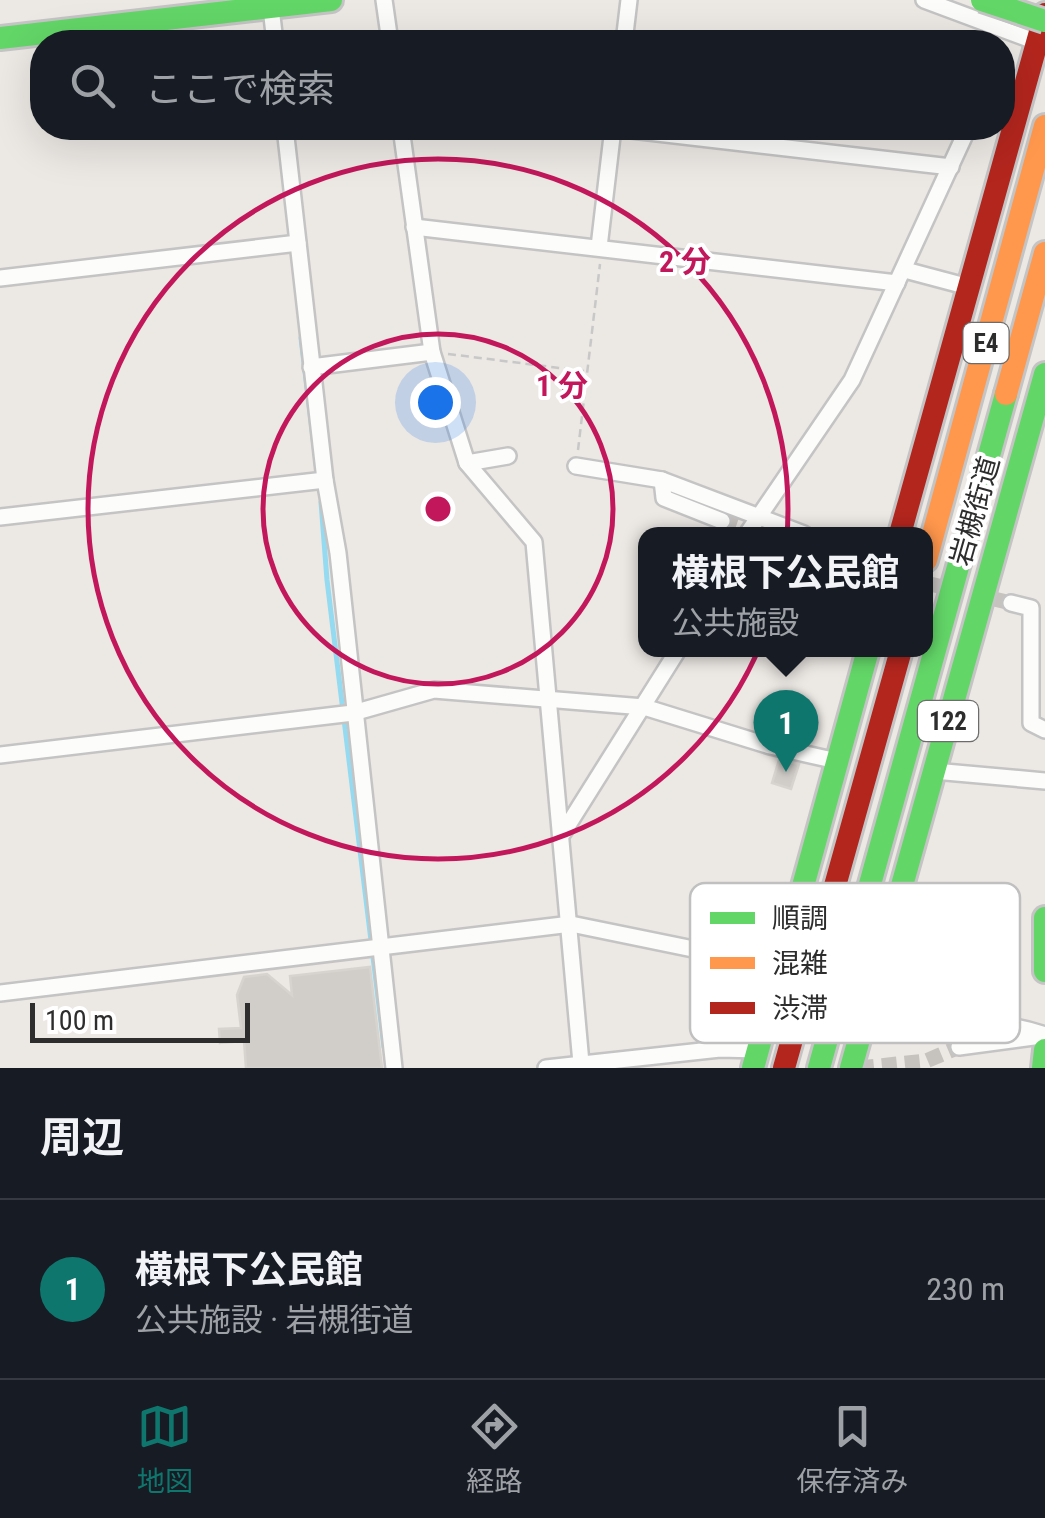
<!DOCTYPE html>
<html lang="ja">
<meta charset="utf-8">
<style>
:root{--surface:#171b24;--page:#20242c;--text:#f1f3f6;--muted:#9ea1a6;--line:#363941;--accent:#0f766e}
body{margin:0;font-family:"Roboto Condensed","Noto Sans JP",sans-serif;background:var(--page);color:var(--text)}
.scale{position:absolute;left:30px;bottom:25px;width:220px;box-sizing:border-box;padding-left:10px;border:5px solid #2d2d2d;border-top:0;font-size:28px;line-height:35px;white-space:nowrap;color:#2d2d2d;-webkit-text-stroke:8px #fff;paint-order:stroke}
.you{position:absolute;left:435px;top:402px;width:35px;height:35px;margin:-25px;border:8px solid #fff;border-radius:50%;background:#1a73e8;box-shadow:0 0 0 15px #1a73e833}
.badge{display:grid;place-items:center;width:65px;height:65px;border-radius:50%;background:var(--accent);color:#fff;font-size:32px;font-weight:700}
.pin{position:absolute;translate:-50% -82px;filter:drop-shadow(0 2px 5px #0008)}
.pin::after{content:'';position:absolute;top:52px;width:35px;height:30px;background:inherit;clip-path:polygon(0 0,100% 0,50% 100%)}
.popup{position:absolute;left:638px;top:527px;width:295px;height:130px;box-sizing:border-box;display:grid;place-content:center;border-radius:20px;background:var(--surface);filter:drop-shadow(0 2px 8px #0005);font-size:32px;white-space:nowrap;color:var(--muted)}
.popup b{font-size:38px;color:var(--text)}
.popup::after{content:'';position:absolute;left:50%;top:100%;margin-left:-20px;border:20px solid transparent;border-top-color:var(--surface)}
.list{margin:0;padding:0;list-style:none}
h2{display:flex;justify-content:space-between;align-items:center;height:130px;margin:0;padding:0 40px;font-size:42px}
h2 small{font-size:32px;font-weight:400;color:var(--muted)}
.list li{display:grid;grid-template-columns:65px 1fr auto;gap:30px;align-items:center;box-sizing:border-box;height:180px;padding:0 40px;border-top:2px solid var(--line)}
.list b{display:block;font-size:38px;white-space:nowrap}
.list p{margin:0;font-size:32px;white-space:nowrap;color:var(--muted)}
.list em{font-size:32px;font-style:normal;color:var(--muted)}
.icon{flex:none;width:55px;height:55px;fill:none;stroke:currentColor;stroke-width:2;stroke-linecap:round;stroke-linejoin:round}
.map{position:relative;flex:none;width:1045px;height:1068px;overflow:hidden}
.search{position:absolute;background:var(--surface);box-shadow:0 10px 40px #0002;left:30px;right:30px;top:30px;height:110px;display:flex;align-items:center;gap:25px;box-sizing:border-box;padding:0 35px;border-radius:40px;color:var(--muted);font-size:38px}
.sheet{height:310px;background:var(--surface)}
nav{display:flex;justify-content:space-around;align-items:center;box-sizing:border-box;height:140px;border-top:2px solid var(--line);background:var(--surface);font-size:28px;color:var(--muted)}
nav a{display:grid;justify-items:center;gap:5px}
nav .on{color:var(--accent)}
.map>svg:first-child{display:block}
</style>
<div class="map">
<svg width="1045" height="1068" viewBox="0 0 1045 1068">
<rect width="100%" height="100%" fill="#ece8e4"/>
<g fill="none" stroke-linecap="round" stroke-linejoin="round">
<g stroke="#94daf0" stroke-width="5">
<path d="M301 338 317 471"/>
<path d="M321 502 327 580 384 1047"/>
</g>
</g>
<g fill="#d1ceca" stroke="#d7d4d0" stroke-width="2.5">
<path d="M779 760 799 764 791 789 772 783Z"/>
<path d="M370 967 382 1068H246L244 1041 220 1043 219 1029 241 1028 237 995 244 977 267 974 292 995 290 976Z"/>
</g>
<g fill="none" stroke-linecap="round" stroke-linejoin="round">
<g stroke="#c6c3bf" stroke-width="15" stroke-dasharray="15 8" stroke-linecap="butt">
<path d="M722 521 760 534"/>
<path d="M926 583 1011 603"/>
<path d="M859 1068 926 1061 959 1047"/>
</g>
<g stroke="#c5c4c4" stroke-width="20">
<g id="street">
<path d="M384 0 390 42"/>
<path d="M924 0 1037 42"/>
<path d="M271 8 275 42"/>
<path d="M624 42 629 0"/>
<path d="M285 128 325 480 338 553 394 1068"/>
<path d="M401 128 432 352 467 463 534 542 581 1063"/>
<path d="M614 128 951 167"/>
<path d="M414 227 897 283"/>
<path d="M599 247 613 128"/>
<path d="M905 270 969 287"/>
<path d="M0 278 298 243"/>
<path d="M311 367 432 352"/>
<path d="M467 463 508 456"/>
<path d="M576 466 662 480 804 534"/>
<path d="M662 480 664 498 722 521"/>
<path d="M0 517 325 480"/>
<path d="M747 534 852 380 968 128"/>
<path d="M1011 603 1031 608V723L1045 730"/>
<path d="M0 755 353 713 434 690 644 707 770 746 837 761"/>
<path d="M934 771 1045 781"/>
<path d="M563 833 678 650"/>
<path d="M0 993 571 924 781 967"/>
<path d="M860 1035C925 1025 982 1013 1045 1035"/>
<path d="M959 1047 1041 1036"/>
<path d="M546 1068 720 1049 758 1050"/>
</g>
</g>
<g stroke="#c5c4c4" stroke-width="28">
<g id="fast">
<path d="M0 38 331 0"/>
<path d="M1045 918V971"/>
<path d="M753 1068 868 650"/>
<path d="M819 1068 1006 394"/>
<path d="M851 1068 1045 374"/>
<path d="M1043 1068 1045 1050"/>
</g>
</g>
<g stroke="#c5c4c4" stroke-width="28">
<g id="slow">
<path d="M1006 394 1045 253"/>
<path d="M926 560 1045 126"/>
</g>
</g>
<g stroke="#c5c4c4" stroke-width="28">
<g id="jam">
<path d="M900 534 1045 14"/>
<path d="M784 1068 901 650"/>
</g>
</g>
<g stroke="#c8c8c8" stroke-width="2.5" stroke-dasharray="8 5" stroke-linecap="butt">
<path d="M448 354 584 371"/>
<path d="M578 450 600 264"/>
</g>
<use href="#street" stroke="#fcfcfb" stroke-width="15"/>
<use href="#fast" stroke="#63d668" stroke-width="22"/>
<use href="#slow" stroke="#ff974d" stroke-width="22"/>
<use href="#jam" stroke="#b3261e" stroke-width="22"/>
<g stroke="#c5c4c4" stroke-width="28" stroke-linecap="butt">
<path id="fast-bridge" d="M982 0 1045 21"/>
</g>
<use href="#fast-bridge" stroke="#63d668" stroke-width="22"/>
</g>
<g fill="none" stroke="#c2185b" stroke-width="5">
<circle cx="438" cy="509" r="175"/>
<circle cx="438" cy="509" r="350"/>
</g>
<g text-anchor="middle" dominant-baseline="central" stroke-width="8" stroke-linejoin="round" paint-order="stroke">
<g fill="#fff" stroke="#6c6c6c" stroke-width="2.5">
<rect x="963.5" y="323" width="45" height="40" rx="8"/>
<rect x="918" y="701" width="60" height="40" rx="8"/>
</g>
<g font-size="25" font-weight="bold" fill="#2d2d2d">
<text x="986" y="343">E4</text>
<text x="948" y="721">122</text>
</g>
<g font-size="28" fill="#2d2d2d" stroke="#fff">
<text transform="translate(975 511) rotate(-74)">岩槻街道</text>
</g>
</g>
<rect x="690" y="883" width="330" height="160" rx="15" fill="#fff" stroke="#c0c0c0" stroke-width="2.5"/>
<rect x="710" y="912" width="45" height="12" fill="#63d668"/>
<rect x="710" y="957" width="45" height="12" fill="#ff974d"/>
<rect x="710" y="1002" width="45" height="12" fill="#b3261e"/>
<g font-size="28" fill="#2d2d2d">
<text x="772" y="928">順調</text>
<text x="772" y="973">混雑</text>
<text x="772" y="1018">渋滞</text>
</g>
<circle cx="438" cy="509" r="15" fill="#c2185b" stroke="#fff" stroke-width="5"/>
<g font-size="30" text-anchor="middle" font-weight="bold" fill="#c2185b" stroke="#fff" stroke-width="8" stroke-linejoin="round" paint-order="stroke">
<text x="685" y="272">2 分</text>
<text x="562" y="396">1 分</text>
</g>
</svg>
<div class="scale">100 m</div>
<div class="you"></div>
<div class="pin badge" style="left:786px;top:772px">1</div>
<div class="popup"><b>横根下公民館</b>公共施設</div>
<div class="search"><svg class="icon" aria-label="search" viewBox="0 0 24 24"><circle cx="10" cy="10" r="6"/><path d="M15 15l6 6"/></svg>ここで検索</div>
</div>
<section class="sheet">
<h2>周辺<small></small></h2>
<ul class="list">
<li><span class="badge">1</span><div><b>横根下公民館</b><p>公共施設 · 岩槻街道</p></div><em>230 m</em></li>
</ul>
</section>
<nav>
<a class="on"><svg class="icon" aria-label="map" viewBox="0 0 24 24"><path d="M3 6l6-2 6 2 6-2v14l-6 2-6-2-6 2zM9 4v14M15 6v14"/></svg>地図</a>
<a><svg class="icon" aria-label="directions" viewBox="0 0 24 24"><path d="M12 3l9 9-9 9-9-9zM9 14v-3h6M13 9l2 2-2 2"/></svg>経路</a>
<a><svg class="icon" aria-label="saved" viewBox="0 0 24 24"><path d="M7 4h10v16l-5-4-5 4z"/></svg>保存済み</a>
</nav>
